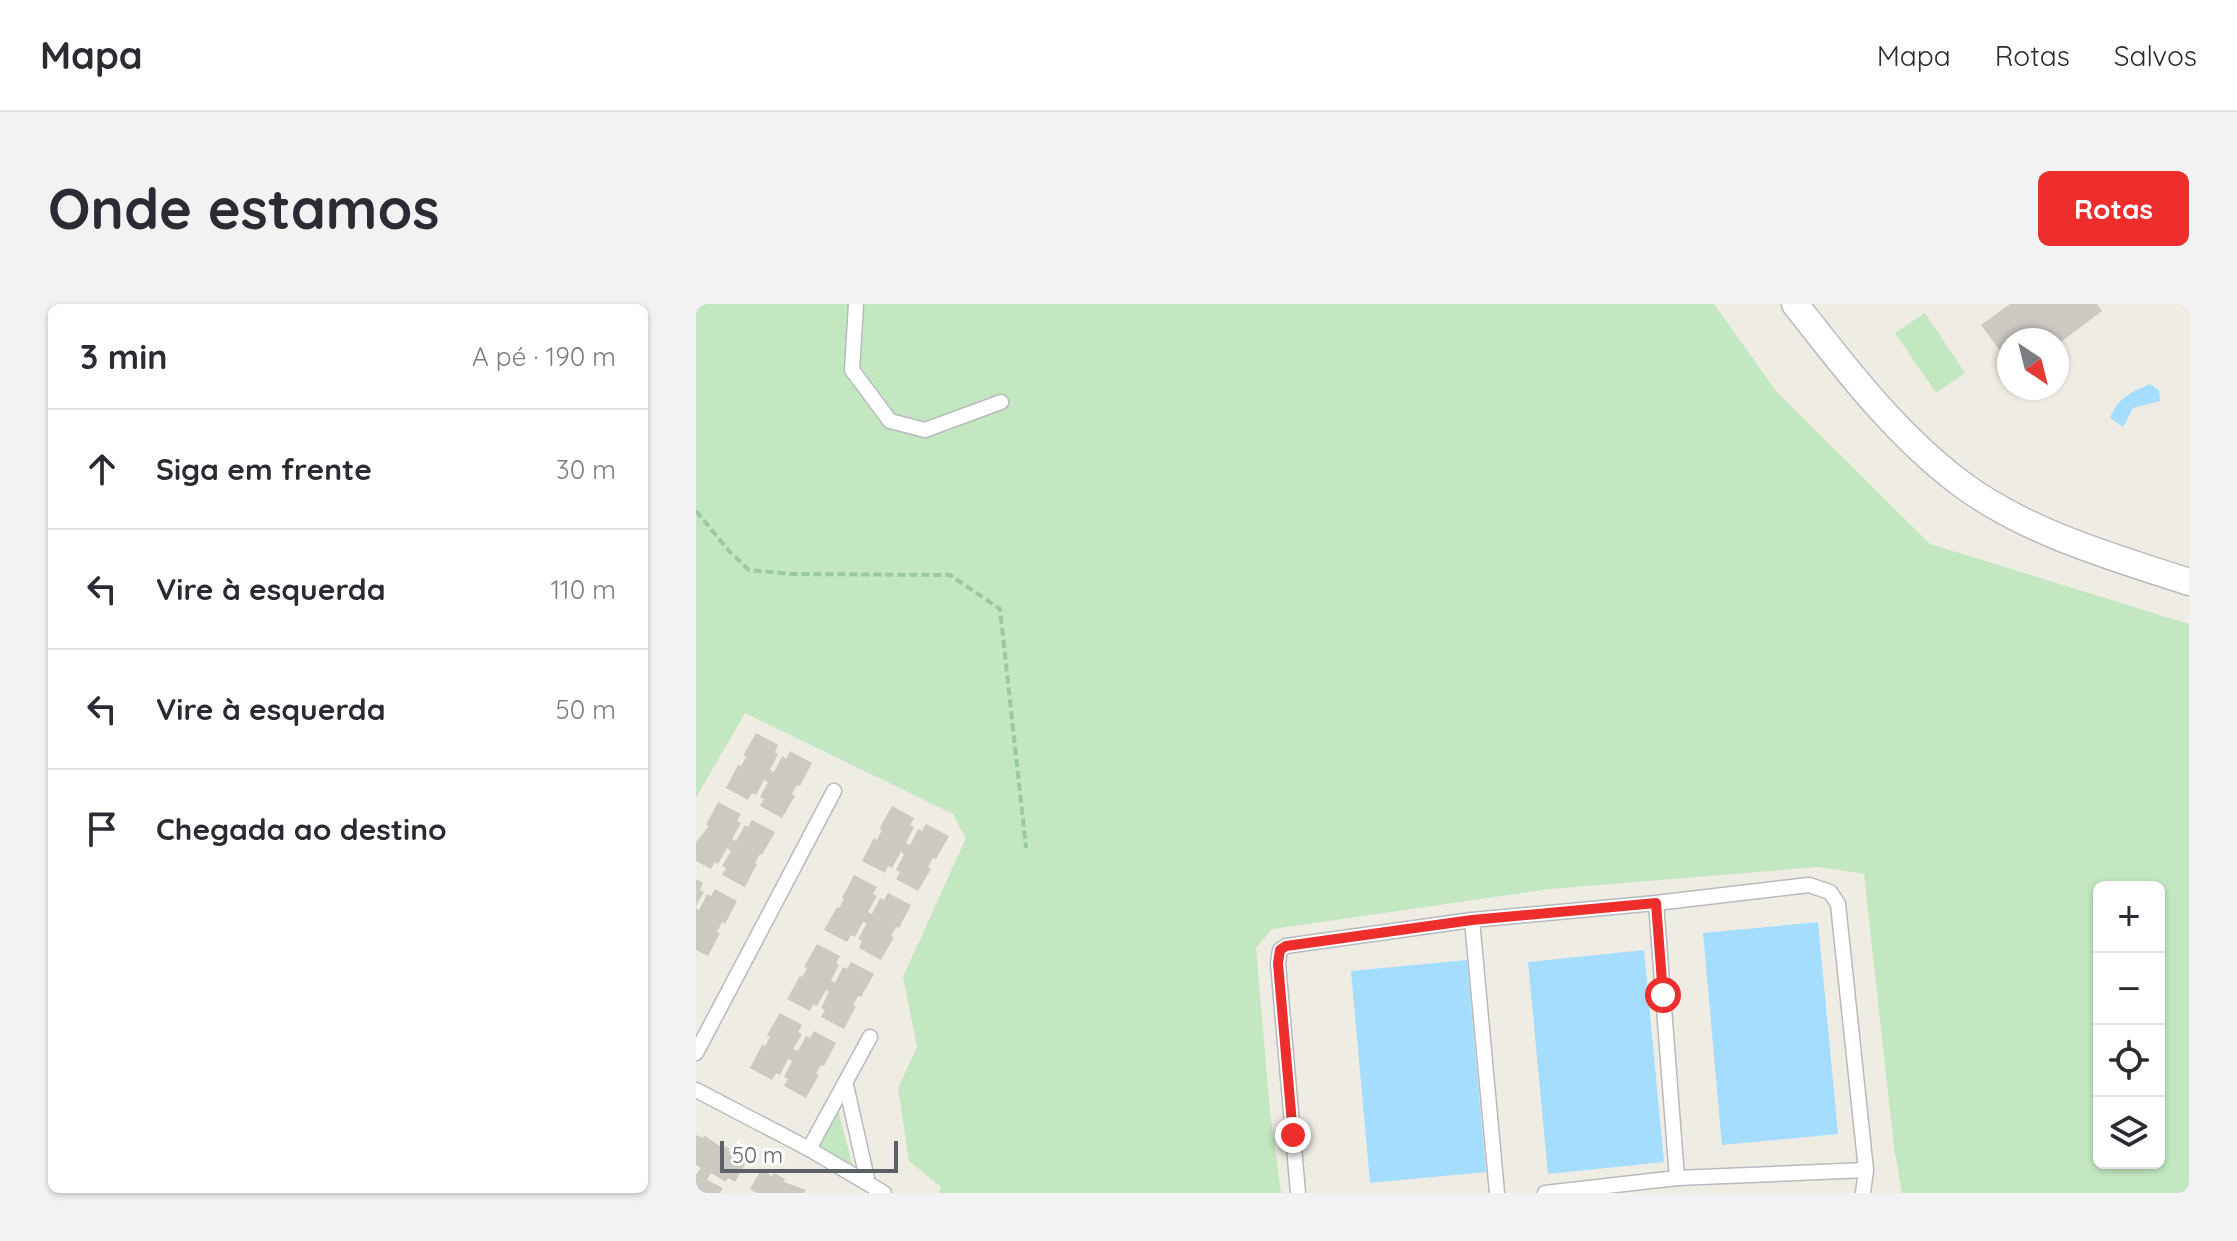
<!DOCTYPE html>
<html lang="pt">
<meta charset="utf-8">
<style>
:root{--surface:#fff;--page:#f2f2f3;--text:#2b2b33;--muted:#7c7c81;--line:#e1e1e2;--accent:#ed2e2c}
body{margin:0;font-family:Quicksand,sans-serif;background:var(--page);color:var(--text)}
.controls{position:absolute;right:24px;bottom:24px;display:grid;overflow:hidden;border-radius:12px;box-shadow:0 2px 6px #0004}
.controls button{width:72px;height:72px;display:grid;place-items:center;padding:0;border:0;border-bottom:2px solid var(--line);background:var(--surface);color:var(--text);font:40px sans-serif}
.compass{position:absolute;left:1301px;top:24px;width:72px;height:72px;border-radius:50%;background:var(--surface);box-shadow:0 2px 6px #0004;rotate:145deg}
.scale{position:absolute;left:24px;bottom:20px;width:178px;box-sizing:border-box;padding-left:8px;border:4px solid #5c6165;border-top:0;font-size:22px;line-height:28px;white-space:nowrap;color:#5c6165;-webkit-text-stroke:6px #fff;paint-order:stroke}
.stop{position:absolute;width:24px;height:24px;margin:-18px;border:6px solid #ed2e2c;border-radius:50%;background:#fff}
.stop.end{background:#ed2e2c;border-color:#fff;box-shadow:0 2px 8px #0008}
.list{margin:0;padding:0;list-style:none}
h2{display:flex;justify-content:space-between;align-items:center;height:104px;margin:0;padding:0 32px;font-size:34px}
h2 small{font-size:26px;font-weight:400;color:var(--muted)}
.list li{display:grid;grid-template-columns:52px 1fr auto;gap:24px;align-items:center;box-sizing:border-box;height:120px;padding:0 32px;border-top:2px solid var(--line)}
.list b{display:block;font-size:30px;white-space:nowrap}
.list em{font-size:26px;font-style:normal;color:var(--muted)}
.icon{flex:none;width:44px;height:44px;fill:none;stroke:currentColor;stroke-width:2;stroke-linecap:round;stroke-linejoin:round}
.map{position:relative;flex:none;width:1493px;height:889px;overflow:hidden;border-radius:12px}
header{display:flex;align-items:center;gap:48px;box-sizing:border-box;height:112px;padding:0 40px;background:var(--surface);border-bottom:2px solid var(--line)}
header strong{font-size:38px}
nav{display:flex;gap:44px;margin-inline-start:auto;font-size:28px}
.intro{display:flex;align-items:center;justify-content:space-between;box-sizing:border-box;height:192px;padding:0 48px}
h1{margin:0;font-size:56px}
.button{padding:20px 36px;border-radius:12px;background:var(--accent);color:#fff;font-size:28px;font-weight:700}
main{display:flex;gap:48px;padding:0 48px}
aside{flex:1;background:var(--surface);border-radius:12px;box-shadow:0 2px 6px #0004}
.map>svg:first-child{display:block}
</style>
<header>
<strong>Mapa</strong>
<nav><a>Mapa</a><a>Rotas</a><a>Salvos</a></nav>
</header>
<div class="intro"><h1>Onde estamos</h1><a class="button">Rotas</a></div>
<main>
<aside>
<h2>3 min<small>A pé · 190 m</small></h2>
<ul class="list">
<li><svg class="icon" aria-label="ahead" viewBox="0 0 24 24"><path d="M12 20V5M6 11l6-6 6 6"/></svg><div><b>Siga em frente</b></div><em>30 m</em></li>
<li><svg class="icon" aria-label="left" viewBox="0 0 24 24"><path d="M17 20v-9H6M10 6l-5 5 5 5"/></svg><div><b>Vire à esquerda</b></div><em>110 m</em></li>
<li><svg class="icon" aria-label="left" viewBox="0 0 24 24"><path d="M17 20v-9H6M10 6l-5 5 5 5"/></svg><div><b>Vire à esquerda</b></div><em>50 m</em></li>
<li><svg class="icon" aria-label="arrive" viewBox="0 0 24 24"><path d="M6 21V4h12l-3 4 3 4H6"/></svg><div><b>Chegada ao destino</b></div></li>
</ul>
</aside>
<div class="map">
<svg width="1493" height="889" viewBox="0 0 1493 889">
<rect width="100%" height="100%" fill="#efece4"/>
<g fill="#c3e7c0" fill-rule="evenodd">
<path d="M0 0H1018L1080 87 1234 240 1493 320V889H1206L1198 844 1168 570 1123 563 854 585 576 625 560 644 574 807 585 889H243L245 883 213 857 202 784 221 743 207 673 270 534 257 510 49 409 0 494ZM1403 583H1463V859H1403Z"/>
<path d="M1229 9 1269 69 1240 89 1199 29Z"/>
<path d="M142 806 157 863 121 844Z"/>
</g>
<g fill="#a4ddff">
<path d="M1454 80 1463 86 1464 97 1437 104 1427 123 1414 114C1422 94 1435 88 1454 80Z"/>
<path d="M1122 618 1142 830 1026 841 1007 629Z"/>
<path d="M948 646 968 858 852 870 832 658Z"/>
<path d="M771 656 790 868 674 879 655 667Z"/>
</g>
<g fill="#ccc9c3">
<path d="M1314 0H1401L1406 7 1361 41V36H1313V59L1285 21Z"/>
<path d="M60 429 82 441 79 448 82 450 74 466 78 468 86 452 90 455 94 447 116 459 104 482 101 481 96 490 99 492 86 514 64 502 68 495 64 493 72 478 68 476 60 491 56 489 52 496 30 484 42 461 45 462 50 453 47 452Z"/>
<path d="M22 498 45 510 41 517 45 519 36 535 40 537 49 521 52 523 56 516 79 528 66 551 64 550 59 559 61 560 49 583 26 571 30 564 26 562 35 547 31 544 22 560 19 558 15 565 0 557V538L13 522 10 521Z"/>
<path d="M196 502 218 514 214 521 218 523 210 539 214 541 222 525 226 527 230 520 253 532 240 555 237 554 232 563 235 565 222 587 200 575 204 568 200 566 208 550 205 548 196 564 192 562 189 569 166 557 178 534 181 536 186 526 183 525Z"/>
<path d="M158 571 181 583 177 590 181 592 172 608 176 610 184 594 188 596 192 589 215 601 203 624 200 623 195 632 198 633 185 656 163 644 166 637 162 635 171 619 167 618 159 633 155 631 151 638 128 626 141 603 143 604 148 595 146 594Z"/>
<path d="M0 575 7 579 4 586 8 588 0 602Z"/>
<path d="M19 585 41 597 29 620 26 618 21 628 24 629 12 652 0 646V604L3 606 11 590 15 592Z"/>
<path d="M121 640 144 652 140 659 143 661 135 676 139 679 147 663 151 665 155 658 178 670 165 693 162 692 157 701 160 702 148 725 125 713 129 706 125 704 133 688 130 686 121 702 117 700 114 707 91 695 104 672 106 673 111 664 108 663Z"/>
<path d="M84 709 106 721 102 728 106 730 97 745 102 747 110 732 114 734 118 727 140 739 128 762 125 761 120 770 123 771 110 794 88 782 92 775 88 773 96 757 92 755 84 771 80 769 76 776 54 764 66 741 69 742 74 733 71 731Z"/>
<path d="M0 831 7 834 8 831 28 845 29 842 40 849 39 852 50 858 39 878 32 874 30 878 15 869 11 876 27 884 24 889H0V870L5 864 0 861Z"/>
<path d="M65 866 76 872 78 869 89 875 88 878 110 886 108 889H61L54 885Z"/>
</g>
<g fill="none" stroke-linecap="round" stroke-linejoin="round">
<g stroke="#b7babe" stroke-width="17">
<g id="lane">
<path d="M160 0 156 66 194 117 229 126 305 98"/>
<path d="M960 599 981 874"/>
<path d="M776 616 801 889"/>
<path d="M0 749 138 487"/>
<path d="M150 781 172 879"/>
<path d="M0 786 113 845 188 889"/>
<path d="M113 845 174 733"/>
<path d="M602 889 582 659 584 646 590 642 776 616 960 599 1113 581 1134 588 1142 600 1170 866 1167 889"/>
<path d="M849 889 981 874 1170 866"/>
</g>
</g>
<g stroke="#b7babe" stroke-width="29">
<path id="street" d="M1099 0C1149 64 1199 130 1264 179 1329 228 1416 253 1493 278"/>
</g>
<path stroke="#99c8a3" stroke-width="4" stroke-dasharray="8 4" stroke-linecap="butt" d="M0 207 34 248 53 266 95 270 254 271 304 305 330 544"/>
<use href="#lane" stroke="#fff" stroke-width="14"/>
<use href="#street" stroke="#fff" stroke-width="26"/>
</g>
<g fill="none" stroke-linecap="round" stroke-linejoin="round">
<path stroke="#ed2e2c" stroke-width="10" d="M597 831 582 659 584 646 590 642 776 616 960 599 967 691"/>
</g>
</svg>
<div class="controls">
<button>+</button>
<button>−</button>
<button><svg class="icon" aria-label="locate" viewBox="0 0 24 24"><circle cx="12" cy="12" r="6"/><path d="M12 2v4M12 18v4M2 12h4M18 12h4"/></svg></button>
<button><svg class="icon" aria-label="layers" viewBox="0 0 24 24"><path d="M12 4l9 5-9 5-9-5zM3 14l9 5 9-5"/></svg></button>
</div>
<svg class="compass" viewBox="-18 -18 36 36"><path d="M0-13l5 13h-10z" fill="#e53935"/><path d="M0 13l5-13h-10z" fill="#7c7c81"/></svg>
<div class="scale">50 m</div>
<div class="stop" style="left:967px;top:691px"></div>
<div class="stop end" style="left:597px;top:831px"></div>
</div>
</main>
